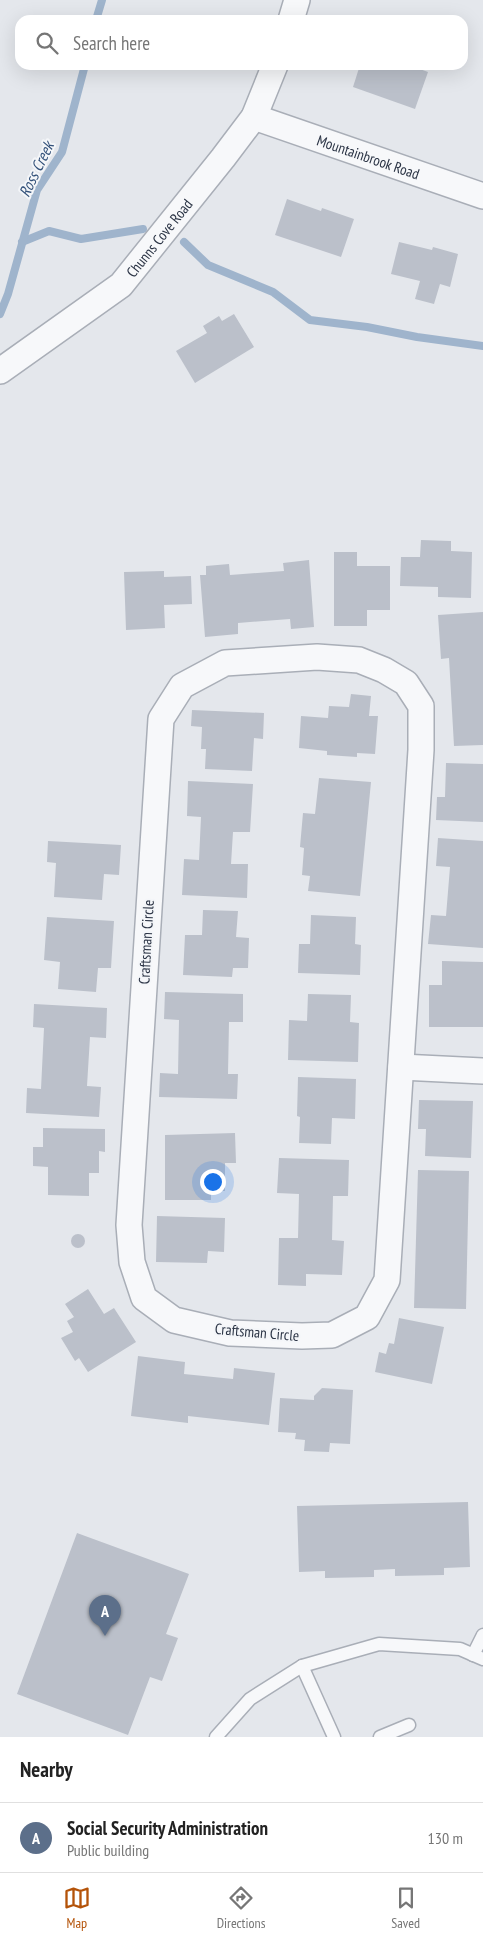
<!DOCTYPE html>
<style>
:root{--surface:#fff;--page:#f6f6f6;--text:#222;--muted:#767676;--line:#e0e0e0;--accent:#b45309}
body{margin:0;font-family:"PT Sans Narrow",sans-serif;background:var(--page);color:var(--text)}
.you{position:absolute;left:212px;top:1181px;width:18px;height:18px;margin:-12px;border:4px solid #fff;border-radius:50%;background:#1a73e8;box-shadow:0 0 0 8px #1a73e833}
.badge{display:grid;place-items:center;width:32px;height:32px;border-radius:50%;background:var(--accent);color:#fff;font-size:16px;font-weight:700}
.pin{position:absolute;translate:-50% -41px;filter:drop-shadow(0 1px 2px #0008)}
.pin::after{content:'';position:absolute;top:26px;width:18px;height:15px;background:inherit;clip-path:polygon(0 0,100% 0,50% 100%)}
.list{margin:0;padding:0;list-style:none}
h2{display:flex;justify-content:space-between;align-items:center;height:65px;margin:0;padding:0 20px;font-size:21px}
h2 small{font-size:16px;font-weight:400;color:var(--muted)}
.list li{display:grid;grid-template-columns:32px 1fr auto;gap:15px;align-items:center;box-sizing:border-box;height:70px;padding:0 20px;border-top:1px solid var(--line)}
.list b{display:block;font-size:19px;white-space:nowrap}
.list p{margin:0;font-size:16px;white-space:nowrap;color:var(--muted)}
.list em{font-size:16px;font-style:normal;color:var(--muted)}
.icon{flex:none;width:28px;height:28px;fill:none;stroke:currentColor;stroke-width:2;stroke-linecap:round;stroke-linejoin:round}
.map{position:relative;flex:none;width:483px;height:1737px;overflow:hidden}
.search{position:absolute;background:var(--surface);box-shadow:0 5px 20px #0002;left:15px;right:15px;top:15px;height:55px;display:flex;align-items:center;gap:12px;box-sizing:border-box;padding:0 18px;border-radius:15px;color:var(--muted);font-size:19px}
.sheet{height:135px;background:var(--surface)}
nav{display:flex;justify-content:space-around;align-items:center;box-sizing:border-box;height:70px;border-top:1px solid var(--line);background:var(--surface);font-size:14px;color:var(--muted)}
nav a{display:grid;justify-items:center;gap:2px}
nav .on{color:var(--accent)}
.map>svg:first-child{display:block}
</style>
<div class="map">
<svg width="483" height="1737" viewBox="0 0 483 1737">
<rect width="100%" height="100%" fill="#e4e7ec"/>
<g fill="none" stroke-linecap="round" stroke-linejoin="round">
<g stroke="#9fb4cc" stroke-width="8">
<path d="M96 20 102 0"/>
<path d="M22 242 49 231 81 239 143 229"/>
<path d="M184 242 208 265 273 292 310 320 367 327 417 337 483 346"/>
<path d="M0 314 8 294 37 190 62 152 85 65"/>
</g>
</g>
<g fill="#bbc0ca">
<path d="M360 65H409L428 72 415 109 353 87Z"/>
<path d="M287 199 321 211 322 208 354 219 341 257 275 235Z"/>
<path d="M399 242 432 250 433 247 458 254 450 287 440 284 434 304 415 299 420 281 391 274Z"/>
<path d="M234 314 254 347 195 383 176 351 207 333 203 326 219 316 222 321Z"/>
<path d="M421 540 451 541V551L472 552 471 598 438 597V587L400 586 401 557H420Z"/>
<path d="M334 552H357V566H390V610H367V626H334Z"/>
<path d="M309 560 314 627 291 629 290 619 238 623V634L205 637 200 575H206V566L229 564 230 575 284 571 283 563Z"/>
<path d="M164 571V577L191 576 192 604 164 605 165 628 126 630 124 572Z"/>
<path d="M483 612V745L454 746 449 658 441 659 438 615Z"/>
<path d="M351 694 371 696 369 716H378L375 754 357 753V757L327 755V751L299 748 301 716 328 718 329 706 349 707Z"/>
<path d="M192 710 264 713 263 739 254 738 252 771 205 769 206 749H201L202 727 191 726Z"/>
<path d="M446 763 483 764V822L436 820 437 797H445Z"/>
<path d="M319 778 371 782 360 896 308 891 310 876 302 875 304 848 300 847 303 813 315 814Z"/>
<path d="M188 781 253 784 250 832H233L231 864H248L247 898 182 895 184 859 199 860 201 817 187 816Z"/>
<path d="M438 838 483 841V948L428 944 431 915 446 916 450 867 436 866Z"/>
<path d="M48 841 121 845 119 875 104 874 102 900 54 897 56 863 47 862Z"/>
<path d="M203 910 238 911 236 937 249 938 248 968H233L232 977 183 975 185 935H202Z"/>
<path d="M311 915 356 917 355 944 361 945 360 975 298 973 299 944H310Z"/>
<path d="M47 917 114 921 111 968H98L96 992 58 989 60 962 44 960Z"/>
<path d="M442 961 483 962V1027H429V985H442Z"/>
<path d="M165 992 243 994V1022H229L228 1074H238L237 1099 159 1097 160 1073 178 1074 179 1020 164 1019Z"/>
<path d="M308 994 351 995 350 1022 359 1023 358 1062 288 1060 289 1020 307 1021Z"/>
<path d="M34 1004 107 1008 106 1038 90 1037 87 1086 101 1087 99 1117 26 1113 27 1088 41 1089 44 1028 33 1027Z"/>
<path d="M298 1077 356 1079 355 1119 332 1118 331 1144 299 1143 300 1117 297 1116Z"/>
<path d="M419 1100 473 1101 471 1158 425 1156 426 1129H418Z"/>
<path d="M43 1128 105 1129V1152L99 1151V1173H89V1196L48 1195V1167L33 1166V1147H43Z"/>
<path d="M235 1133 236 1163H225V1191H211V1200H165V1135Z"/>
<path d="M279 1158 349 1160 348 1196H333L332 1240 344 1241 342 1275 306 1274V1286L278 1285 279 1238H298L299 1194 277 1193Z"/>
<path d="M418 1170 469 1171 466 1309 414 1308Z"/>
<path d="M157 1216 225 1218 224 1252 208 1251 207 1263 156 1262Z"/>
<circle cx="78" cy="1241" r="7"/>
<path d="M88 1289 104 1314 114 1308 136 1342 88 1372 79 1358 75 1361 61 1338 73 1332 67 1321 74 1317 65 1304Z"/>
<path d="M399 1318 444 1327 432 1384 375 1372 379 1352 386 1354 389 1343 394 1344Z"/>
<path d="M138 1356 185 1362 184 1374 233 1379 234 1368 275 1373 269 1425 188 1416V1423L131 1416Z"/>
<path d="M322 1388 353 1390 350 1444 330 1443 329 1452 304 1451 305 1440 295 1439 296 1433 278 1432 280 1398 314 1400V1396Z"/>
<path d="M468 1502 470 1567 444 1568V1575L395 1576V1569L374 1570V1577L325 1578V1571L299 1572 297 1506Z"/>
<path d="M77 1533 189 1574 166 1634 178 1638 162 1681 150 1677 128 1735 17 1694Z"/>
</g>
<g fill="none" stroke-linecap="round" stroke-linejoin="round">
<g stroke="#a9aeb7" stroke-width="15">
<g id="lane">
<path d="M473 1655 483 1635"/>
<path d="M302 1666 334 1737"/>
<path d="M216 1737 250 1699 302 1666 379 1644 460 1649 483 1659"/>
<path d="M380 1737 409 1725"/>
</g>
</g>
<g stroke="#a9aeb7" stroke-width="28">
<g id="street">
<path d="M291 20 297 0"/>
<path id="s1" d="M254 117 483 196"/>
<path id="s2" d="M0 371 121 285 223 158 254 117 275 65"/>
<path d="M317 657 359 660 384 670 406 683 421 706V750L387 1280 367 1317 332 1335 302 1336 230 1333 174 1320 144 1298 132 1262 129 1225 161 719 182 686 225 663Z"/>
<path d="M401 1067 483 1071"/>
</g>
</g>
<use href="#lane" stroke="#f7f8fa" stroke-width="12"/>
<use href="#street" stroke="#f7f8fa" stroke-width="25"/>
</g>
<g text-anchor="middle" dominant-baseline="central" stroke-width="4" stroke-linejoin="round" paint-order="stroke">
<g font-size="15" fill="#2b3445" stroke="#f4f6f9">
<text stroke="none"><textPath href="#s1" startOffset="121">Mountainbrook Road</textPath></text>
<text stroke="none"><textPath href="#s2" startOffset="209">Chunns Cove Road</textPath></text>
<text transform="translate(146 942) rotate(-87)">Craftsman Circle</text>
<text transform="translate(257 1332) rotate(5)">Craftsman Circle</text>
</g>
<g font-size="16" font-style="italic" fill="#34527a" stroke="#f4f6f9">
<text transform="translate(36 169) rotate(-64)">Ross Creek</text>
</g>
</g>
</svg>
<div class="you"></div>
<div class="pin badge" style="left:105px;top:1636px;background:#5c6f8a">A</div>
<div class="search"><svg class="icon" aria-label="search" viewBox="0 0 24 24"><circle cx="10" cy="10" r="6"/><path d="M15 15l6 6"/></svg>Search here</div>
</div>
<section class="sheet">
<h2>Nearby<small></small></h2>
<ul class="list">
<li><span class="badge" style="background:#5c6f8a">A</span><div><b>Social Security Administration</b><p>Public building</p></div><em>130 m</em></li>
</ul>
</section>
<nav>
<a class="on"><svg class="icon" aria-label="map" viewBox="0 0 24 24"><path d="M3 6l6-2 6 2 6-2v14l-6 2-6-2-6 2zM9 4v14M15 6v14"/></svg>Map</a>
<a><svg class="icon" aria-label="directions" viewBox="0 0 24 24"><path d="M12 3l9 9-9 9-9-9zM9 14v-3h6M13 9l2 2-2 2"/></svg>Directions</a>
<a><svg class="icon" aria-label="saved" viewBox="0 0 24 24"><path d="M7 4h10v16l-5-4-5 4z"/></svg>Saved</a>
</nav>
